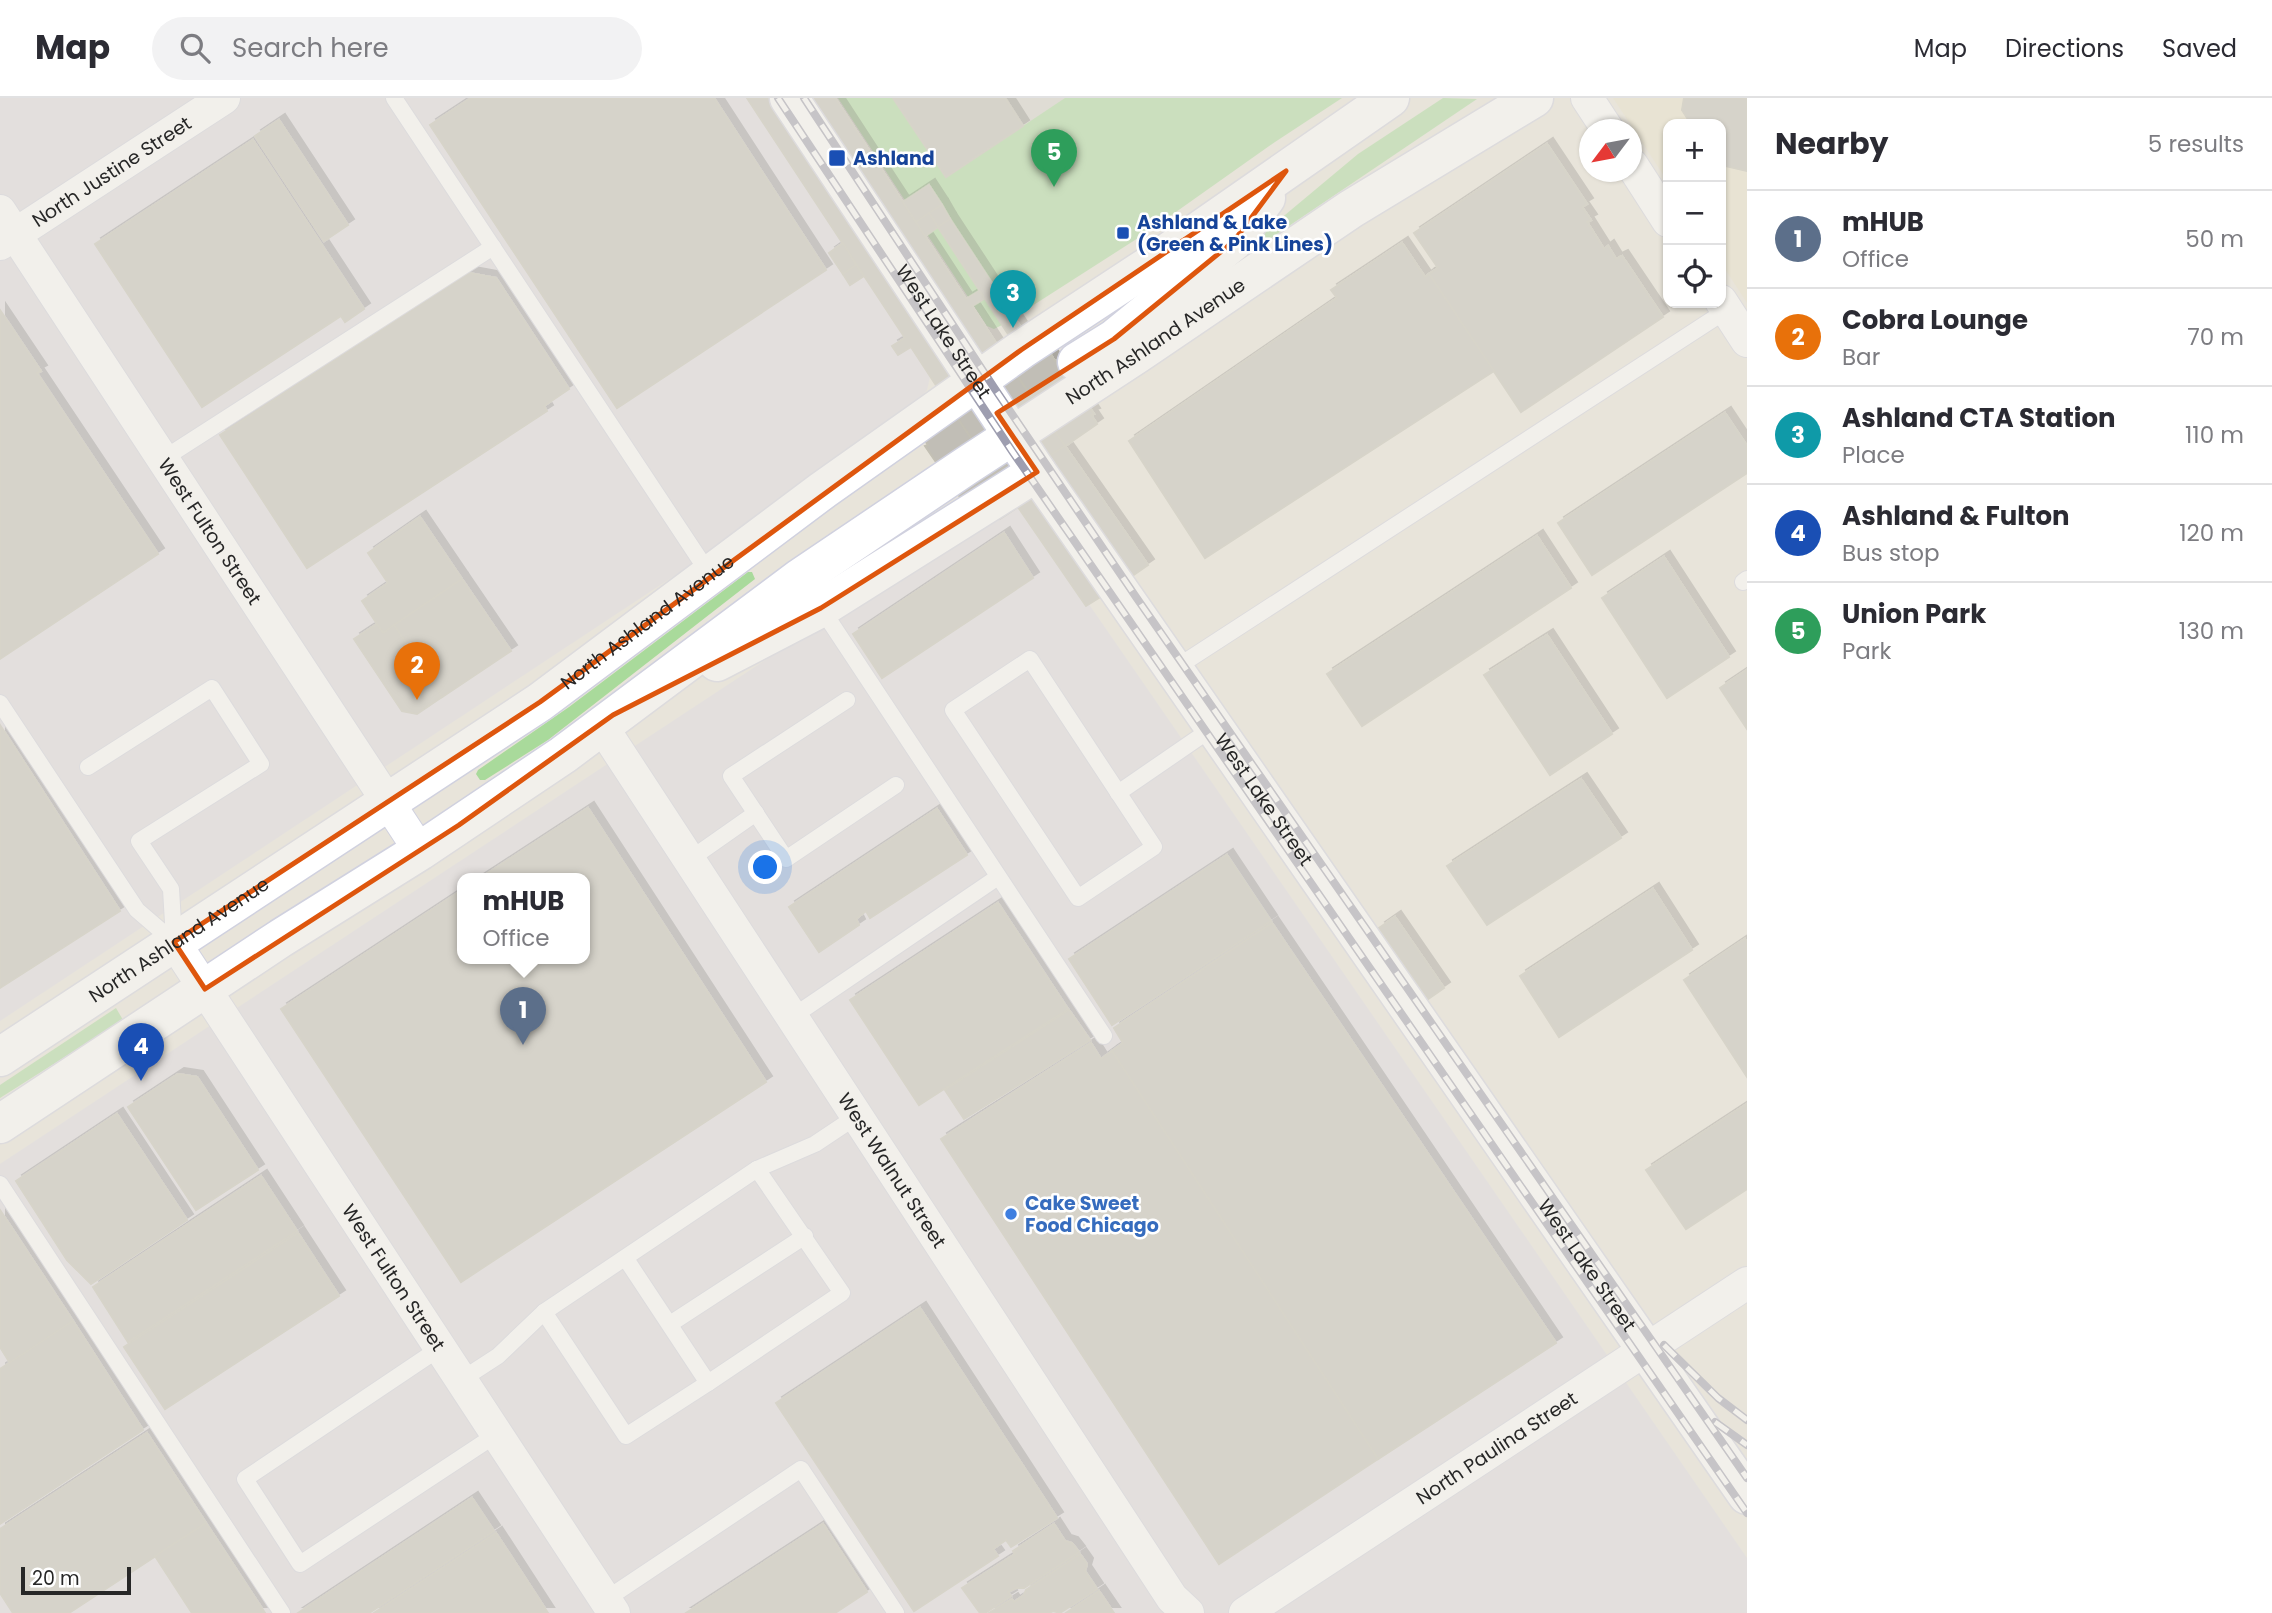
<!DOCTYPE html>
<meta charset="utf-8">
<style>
:root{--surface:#fff;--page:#f2f2f3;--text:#2b2b33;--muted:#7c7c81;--line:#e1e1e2;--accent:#4954e7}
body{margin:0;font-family:Poppins,sans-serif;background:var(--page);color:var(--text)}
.controls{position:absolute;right:21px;top:21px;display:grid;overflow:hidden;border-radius:14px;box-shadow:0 2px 5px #0004}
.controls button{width:63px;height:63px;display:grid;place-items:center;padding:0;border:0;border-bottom:2px solid var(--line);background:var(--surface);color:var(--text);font:35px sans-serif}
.compass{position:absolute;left:1579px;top:21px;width:63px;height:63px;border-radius:50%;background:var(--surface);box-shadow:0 2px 5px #0004;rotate:238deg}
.scale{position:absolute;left:21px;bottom:18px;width:110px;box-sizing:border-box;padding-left:7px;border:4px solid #272727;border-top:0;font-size:19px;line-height:24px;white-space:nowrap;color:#272727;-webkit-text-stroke:5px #fff;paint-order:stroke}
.you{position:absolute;left:766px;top:770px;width:24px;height:24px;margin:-18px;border:5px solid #fff;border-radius:50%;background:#1a73e8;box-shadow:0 0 0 10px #1a73e833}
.badge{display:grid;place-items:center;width:46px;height:46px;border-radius:50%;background:var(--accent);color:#fff;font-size:23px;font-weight:700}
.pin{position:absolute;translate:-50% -58px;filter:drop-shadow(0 2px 4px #0008)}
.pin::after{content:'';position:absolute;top:37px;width:24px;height:21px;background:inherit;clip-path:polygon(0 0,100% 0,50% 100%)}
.popup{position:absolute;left:457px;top:775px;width:133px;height:91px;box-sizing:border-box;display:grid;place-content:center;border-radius:14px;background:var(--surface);filter:drop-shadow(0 2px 5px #0005);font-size:23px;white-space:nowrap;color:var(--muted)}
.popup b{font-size:26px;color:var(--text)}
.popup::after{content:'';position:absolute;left:50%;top:100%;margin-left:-14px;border:14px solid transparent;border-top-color:var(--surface)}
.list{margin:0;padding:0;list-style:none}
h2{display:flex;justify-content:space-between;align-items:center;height:91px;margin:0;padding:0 28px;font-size:30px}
h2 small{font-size:23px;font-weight:400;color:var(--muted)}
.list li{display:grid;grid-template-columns:46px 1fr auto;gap:21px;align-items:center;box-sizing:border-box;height:98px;padding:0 28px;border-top:2px solid var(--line)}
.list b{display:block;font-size:26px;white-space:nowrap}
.list p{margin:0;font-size:23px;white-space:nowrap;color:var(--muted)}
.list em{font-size:23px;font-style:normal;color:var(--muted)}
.icon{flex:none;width:38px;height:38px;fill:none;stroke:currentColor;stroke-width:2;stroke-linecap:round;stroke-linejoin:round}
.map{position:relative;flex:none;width:1747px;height:1515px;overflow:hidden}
header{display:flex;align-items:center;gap:42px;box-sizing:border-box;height:98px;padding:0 35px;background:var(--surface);border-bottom:2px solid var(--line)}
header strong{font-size:33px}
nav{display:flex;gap:38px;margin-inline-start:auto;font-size:24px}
.search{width:490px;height:63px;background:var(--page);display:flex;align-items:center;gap:18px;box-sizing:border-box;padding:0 24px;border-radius:38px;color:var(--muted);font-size:26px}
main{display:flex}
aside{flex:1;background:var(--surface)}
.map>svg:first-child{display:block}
</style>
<header>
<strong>Map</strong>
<div class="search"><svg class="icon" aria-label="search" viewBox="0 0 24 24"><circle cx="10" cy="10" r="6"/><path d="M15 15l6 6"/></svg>Search here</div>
<nav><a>Map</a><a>Directions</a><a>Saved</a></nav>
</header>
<main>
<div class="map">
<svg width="1747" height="1515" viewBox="0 0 1747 1515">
<defs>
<filter id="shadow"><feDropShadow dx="6" dy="-6" stdDeviation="0" flood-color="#0004"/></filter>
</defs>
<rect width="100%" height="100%" fill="#e8e4da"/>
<g fill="#dddae1" fill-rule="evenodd">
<path d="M0 0H750L931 275 927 292 920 300 727 443 0 923Z"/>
<path d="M1010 401 1017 402 1747 1460V1515H0V1066ZM462 781H584V861H462Z"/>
</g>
<path fill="#e9e3cb" d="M1613 0H1747V205L1721 165V26H1668V84Z"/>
<g fill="#a9da9b">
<path d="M838 0H1342L1275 44 1149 133 1004 226 994 231 987 228Z"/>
<path d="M1443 0 1477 1 1240 161 1237 157 1358 56Z"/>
<path d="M748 474H752L755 481 548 642 485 682H480L476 676 478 672 569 609Z"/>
<path d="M116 910 123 922 0 1000V987Z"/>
</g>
<path fill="#d5d3cc" d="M1005 0H1065L1023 28Z"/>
<g fill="#c1beb6" stroke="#c3c0b4" stroke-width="2" filter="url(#shadow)">
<path d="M471 0H714L826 172 617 310 430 27Z"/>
<path d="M747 0H769L972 308 956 318 911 249 898 257 892 248 905 240Z"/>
<path d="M812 0H835L966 201 979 193 984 201 972 208 1016 276 1001 286Z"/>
<path d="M893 0H1005L1023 28 946 79Z"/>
<path d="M1684 0H1747V73L1721 67V26H1691L1682 12Z"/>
<path d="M279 22 348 127 324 143 255 38Z"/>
<path d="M253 42 364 211 345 224 341 218 202 309 95 146Z"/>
<path d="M1547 46 1587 106 1582 109 1591 122 1587 124 1604 151 1608 148 1616 161 1622 158 1663 219 1521 314 1429 176 1438 170 1414 135Z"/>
<path d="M929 87 942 107 916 124 903 104Z"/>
<path d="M942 107 950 121 938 129 929 115Z"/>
<path d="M929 115 938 129 925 138 916 124Z"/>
<path d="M950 121 1041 260 1049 254 1055 263 1057 262 1094 316 1091 317 1097 326 1065 348 1016 276 1029 268 938 129Z"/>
<path d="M843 145 856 167 843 176 829 155Z"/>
<path d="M1402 145 1425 179 1429 176 1494 273 1205 460 1129 343 1337 200 1331 192Z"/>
<path d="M856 167 864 178 850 187 843 176Z"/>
<path d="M469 175 496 180 569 291 544 308 547 313 307 470 220 337Z"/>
<path d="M0 212 41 273 37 275 158 456 0 561Z"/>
<path d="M1016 276 1065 348 1049 358 1001 286Z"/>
<path d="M972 308 1018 377 1003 387 956 318Z"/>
<path d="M1725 315 1747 348V375L1592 477 1558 425Z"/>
<path d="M956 318 1003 387 962 402 925 348 928 347 922 339Z"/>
<path d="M1065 348 1148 467 1132 478 1049 358Z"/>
<path d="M1018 377 1102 498 1086 508 1018 409 1000 421 997 417Z"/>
<path d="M420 419 462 481 383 535 362 503 388 485 368 455Z"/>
<path d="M1004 435 1033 480 882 580 853 536Z"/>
<path d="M1537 438 1571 490 1362 628 1327 576Z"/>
<path d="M1664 459 1729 559 1667 600 1602 500Z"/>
<path d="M462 481 511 553 442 599 394 527Z"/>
<path d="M377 526 383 535 394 527 442 599 417 616 402 613 354 541Z"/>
<path d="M1547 537 1612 636 1550 677 1484 577Z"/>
<path d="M1747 572V631L1720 590Z"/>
<path d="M0 627 120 813 0 890Z"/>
<path d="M1581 681 1621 740 1487 827 1447 768Z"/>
<path d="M588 710 766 984 461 1184 281 911 462 792V861H584V781H479Z"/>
<path d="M937 711 967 757 870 820 866 813 856 821 859 827 819 854 789 809Z"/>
<path d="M1227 757 1271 823 1112 927 1069 861Z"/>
<path d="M1653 791 1692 852 1559 939 1520 878Z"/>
<path d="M998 805 1068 911 919 1007 850 902Z"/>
<path d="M1395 819 1444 890 1428 901 1379 830Z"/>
<path d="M1272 825 1556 1245 1378 1361 1112 953 1123 945 1114 930Z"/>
<path d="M1745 841 1747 844V979L1684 882Z"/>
<path d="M1069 912 1090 942 964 1021 945 992Z"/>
<path d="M1091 945 1101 961 1112 953 1378 1361 1219 1466 941 1041Z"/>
<path d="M178 976 197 979 258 1072 196 1112 128 1009Z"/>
<path d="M1747 1006V1091L1686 1131 1646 1072Z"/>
<path d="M117 1016 187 1122 91 1186 67 1162 16 1083Z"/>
<path d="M261 1078 297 1133 128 1244 93 1189Z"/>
<path d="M0 1112 73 1223 10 1265 0 1249Z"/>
<path d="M298 1135 339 1198 165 1311 124 1249Z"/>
<path d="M920 1210 1057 1420 1011 1449 1006 1442 993 1451 998 1458 914 1513 776 1305Z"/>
<path d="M73 1223 143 1332 0 1426V1271Z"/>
<path d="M147 1335 206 1425 69 1515H13L0 1495V1431Z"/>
<path d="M472 1400 494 1433 369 1515H298Z"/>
<path d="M206 1425 265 1515H192L155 1458Z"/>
<path d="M823 1426 867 1494 835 1515H686Z"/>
<path d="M1054 1426 1065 1443 1072 1445 1079 1454 1024 1490H1016L1008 1494 1011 1498 985 1515H980L962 1490 1015 1456 1013 1453Z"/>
<path d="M496 1435 548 1515H374Z"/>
<path d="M1080 1456 1087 1466 1085 1473 1097 1491 1060 1515 1053 1513 1049 1515H989L1012 1501 1014 1504 1024 1497 1026 1492Z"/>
<path d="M1099 1493 1114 1515H1066Z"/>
</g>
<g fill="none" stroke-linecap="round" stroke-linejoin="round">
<g stroke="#d0d1df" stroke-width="18">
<g id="lane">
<path d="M394 0 710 477"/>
<path d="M163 361 493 149"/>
<path d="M1743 484 1747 481"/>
<path d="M821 510 1104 938"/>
<path d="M1030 561 1154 749 1078 800 953 612Z"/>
<path d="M1174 571 1727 212"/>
<path d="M847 602 731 678 786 761 896 687"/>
<path d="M0 605 137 812 174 844"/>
<path d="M88 669 212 590 261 666 139 743 171 791 174 842"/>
<path d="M1118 695 1214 629"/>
<path d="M689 762 756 715"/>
<path d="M792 919 998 779"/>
<path d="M0 1086 282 1515"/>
<path d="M544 1214 626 1338 708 1285 626 1161"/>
<path d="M670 1226 805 1138"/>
<path d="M440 1250 245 1381 300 1466 497 1336"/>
<path d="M461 1282 498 1258 544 1214 757 1071 815 1046 857 1018"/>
<path d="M708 1285 842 1195 757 1071"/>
<path d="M605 1502 801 1371 896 1515"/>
</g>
</g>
<g stroke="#d0d1df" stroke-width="34">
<g id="street">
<path d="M1587 0 1608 32"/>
<path d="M1632 67 1668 123"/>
<path id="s1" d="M0 113 420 753"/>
<path id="s2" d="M0 146 224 0"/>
<path d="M1721 203 1747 243"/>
<path id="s3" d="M601 627 1172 1500 1188 1515"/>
<path id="s4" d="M174 844 614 1515"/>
<path id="s5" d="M1245 1515 1747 1185"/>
</g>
</g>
<g stroke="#d0d1df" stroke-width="41">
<g id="secondary">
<path id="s6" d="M789 0 1037 374 1747 1397"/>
<path d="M1077 264 1114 241 1234 143 1266 100"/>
<path d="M717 564 821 510 1037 374"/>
<path id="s7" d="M0 959 540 604 823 392 1021 252 1147 169 1390 0"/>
<path id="s8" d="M0 1026 281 840 420 753 563 657 800 480 966 368 1137 256 1351 111 1534 0"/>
</g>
</g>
<use href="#lane" stroke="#fff" stroke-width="16"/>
<use href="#street" stroke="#fff" stroke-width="32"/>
<use href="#secondary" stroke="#fff" stroke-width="38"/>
<g stroke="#9e9eb0" stroke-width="8">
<g id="rail">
<path d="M778 0 1012 353 1747 1415"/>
<path d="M804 0 995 291 1136 499 1747 1380"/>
<path d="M1664 1247 1718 1300 1747 1322"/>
<path d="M1715 1324 1747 1347"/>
</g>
</g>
<use href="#rail" stroke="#fff" stroke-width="5" stroke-dasharray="16" stroke-linecap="butt"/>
</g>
<path d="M0 0H1747V1515H0ZM1286 73 1234 143 1114 241 997 315 1037 374 821 510 613 617 459 727 205 891 174 844 540 604 1021 252Z" fill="#e8e4da" fill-opacity=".55" fill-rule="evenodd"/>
<path fill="none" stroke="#de560d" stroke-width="5" stroke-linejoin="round" d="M1286 73 1234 143 1114 241 997 315 1037 374 821 510 613 617 459 727 205 891 174 844 540 604 1021 252Z"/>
<g fill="#1a4fb4" stroke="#fff" stroke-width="2.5">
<rect x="828" y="51" width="18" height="18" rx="3.5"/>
<rect x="1116" y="128" width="14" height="14" rx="3.5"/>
</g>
<circle fill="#3f7fe0" stroke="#fff" stroke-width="2.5" cx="1011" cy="1116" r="7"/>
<g text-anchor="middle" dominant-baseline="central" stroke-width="5" stroke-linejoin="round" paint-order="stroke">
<g font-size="19" font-weight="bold" fill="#164399" stroke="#fff" text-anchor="start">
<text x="853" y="60">Ashland</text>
<text x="1137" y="124">Ashland &amp; Lake<tspan x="1137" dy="22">(Green &amp; Pink Lines)</tspan></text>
</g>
<g font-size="19" fill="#272727" stroke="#fff">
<text stroke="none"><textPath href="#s2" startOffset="133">North Justine Street</textPath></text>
<text stroke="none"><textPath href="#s6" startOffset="280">West Lake Street</textPath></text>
<text stroke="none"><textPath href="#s8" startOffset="1396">North Ashland Avenue</textPath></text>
<text stroke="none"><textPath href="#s1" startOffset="383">West Fulton Street</textPath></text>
<text stroke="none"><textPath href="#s7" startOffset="780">North Ashland Avenue</textPath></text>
<text stroke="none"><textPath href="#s6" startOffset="847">West Lake Street</textPath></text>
<text stroke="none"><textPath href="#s7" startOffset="214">North Ashland Avenue</textPath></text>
<text stroke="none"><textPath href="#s3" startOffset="532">West Walnut Street</textPath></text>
<text stroke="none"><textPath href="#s6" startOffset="1414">West Lake Street</textPath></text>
<text stroke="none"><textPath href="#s4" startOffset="401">West Fulton Street</textPath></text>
<text stroke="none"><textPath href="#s5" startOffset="301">North Paulina Street</textPath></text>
</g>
<g font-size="19" font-weight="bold" fill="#366cbe" stroke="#fff" text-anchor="start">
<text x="1025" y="1105">Cake Sweet<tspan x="1025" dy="22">Food Chicago</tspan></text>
</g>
</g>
</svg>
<div class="controls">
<button>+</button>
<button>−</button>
<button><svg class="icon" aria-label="locate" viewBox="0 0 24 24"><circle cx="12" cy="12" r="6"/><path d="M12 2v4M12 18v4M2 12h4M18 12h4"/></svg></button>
</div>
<svg class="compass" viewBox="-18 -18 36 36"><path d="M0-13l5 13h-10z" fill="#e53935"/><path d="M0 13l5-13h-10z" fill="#7c7c81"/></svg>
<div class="scale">20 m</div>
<div class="you"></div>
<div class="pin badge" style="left:523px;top:947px;background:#5c6f8a">1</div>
<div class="popup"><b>mHUB</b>Office</div>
<div class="pin badge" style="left:417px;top:602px;background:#e8710a">2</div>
<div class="pin badge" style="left:1013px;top:230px;background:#0f9aa8">3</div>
<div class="pin badge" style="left:141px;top:983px;background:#1a4fb4">4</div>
<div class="pin badge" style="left:1054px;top:89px;background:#2e9e5b">5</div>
</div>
<aside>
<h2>Nearby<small>5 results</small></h2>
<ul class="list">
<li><span class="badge" style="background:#5c6f8a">1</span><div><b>mHUB</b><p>Office</p></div><em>50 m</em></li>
<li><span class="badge" style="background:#e8710a">2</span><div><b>Cobra Lounge</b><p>Bar</p></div><em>70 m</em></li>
<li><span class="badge" style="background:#0f9aa8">3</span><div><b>Ashland CTA Station</b><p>Place</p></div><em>110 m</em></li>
<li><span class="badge" style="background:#1a4fb4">4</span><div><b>Ashland &amp; Fulton</b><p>Bus stop</p></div><em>120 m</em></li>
<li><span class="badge" style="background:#2e9e5b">5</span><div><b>Union Park</b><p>Park</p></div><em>130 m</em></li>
</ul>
</aside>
</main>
